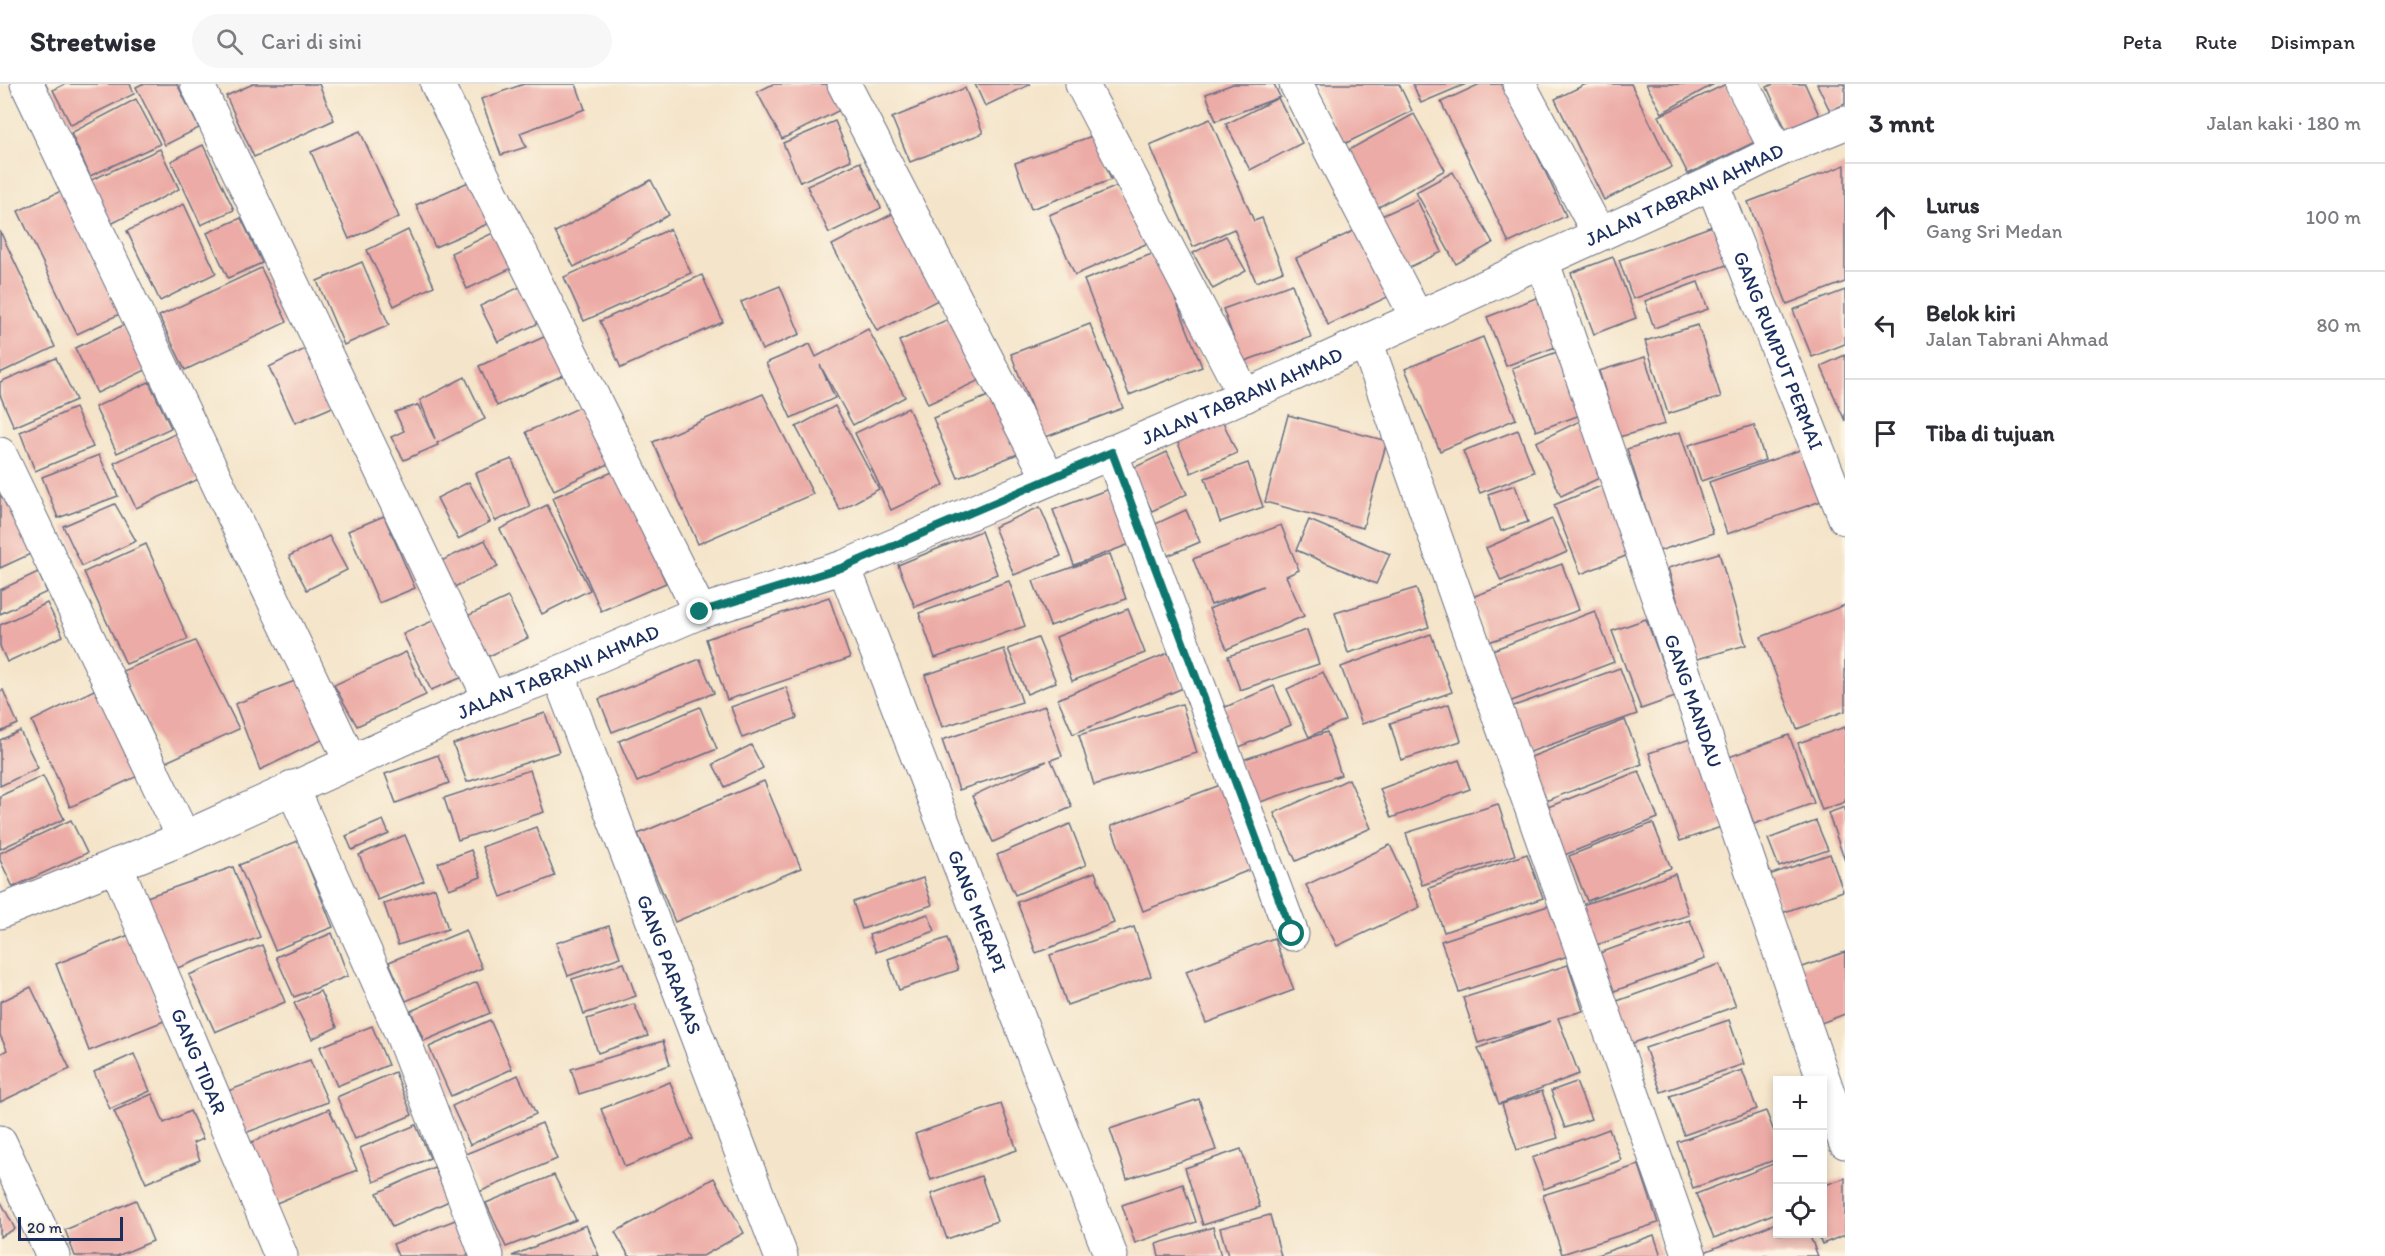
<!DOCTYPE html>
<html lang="id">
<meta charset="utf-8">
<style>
:root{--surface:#fff;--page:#f7f7f7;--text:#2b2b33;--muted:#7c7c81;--line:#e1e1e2}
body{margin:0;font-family:Itim,sans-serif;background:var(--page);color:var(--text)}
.controls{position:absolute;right:18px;bottom:18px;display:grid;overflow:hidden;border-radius:0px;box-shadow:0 3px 9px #0003}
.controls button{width:54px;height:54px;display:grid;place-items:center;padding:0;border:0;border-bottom:2px solid var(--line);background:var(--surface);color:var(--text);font:30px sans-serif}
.scale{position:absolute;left:18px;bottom:15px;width:105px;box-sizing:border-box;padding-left:6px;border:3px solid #1b2f5e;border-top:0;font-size:16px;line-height:21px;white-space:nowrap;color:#1b2f5e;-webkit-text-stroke:4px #fcf5e5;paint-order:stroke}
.stop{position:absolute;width:18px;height:18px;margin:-14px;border:4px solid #0f766e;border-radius:50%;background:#fff}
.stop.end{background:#0f766e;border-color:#fff;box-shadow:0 2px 6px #0008}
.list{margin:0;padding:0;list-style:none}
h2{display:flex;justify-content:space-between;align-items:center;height:78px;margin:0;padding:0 24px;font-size:26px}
h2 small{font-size:20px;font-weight:400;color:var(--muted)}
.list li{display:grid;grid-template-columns:39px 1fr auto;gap:18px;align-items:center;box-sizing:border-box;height:108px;padding:0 24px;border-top:2px solid var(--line)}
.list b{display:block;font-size:22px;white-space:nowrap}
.list p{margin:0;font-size:20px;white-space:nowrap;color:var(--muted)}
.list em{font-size:20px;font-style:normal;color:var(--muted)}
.icon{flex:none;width:33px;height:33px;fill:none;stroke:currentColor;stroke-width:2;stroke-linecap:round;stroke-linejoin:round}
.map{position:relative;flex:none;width:1845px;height:1172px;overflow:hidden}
header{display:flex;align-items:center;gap:36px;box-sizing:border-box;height:84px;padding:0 30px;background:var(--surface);border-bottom:2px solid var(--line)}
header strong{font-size:28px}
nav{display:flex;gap:33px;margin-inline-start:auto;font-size:21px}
.search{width:420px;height:54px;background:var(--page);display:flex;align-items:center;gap:15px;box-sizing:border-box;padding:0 21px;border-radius:33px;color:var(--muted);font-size:22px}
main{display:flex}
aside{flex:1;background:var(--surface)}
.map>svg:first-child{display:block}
</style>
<header>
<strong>Streetwise</strong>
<div class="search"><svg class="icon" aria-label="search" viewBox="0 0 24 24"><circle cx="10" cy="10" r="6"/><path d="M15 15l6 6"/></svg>Cari di sini</div>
<nav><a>Peta</a><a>Rute</a><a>Disimpan</a></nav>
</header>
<main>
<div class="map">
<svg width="1845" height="1172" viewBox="0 0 1845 1172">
<rect width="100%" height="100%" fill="#fcf5e5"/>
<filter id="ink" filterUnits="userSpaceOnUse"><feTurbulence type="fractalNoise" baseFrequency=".0167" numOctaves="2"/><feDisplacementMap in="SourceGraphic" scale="12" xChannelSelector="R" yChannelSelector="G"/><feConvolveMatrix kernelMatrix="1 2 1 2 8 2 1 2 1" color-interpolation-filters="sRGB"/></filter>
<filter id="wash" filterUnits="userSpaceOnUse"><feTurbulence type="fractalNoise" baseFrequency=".008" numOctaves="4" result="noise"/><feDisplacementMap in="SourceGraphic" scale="24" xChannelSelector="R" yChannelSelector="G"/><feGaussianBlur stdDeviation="1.35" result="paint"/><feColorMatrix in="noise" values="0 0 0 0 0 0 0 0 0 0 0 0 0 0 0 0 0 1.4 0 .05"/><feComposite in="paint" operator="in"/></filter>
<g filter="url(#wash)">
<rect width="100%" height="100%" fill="#f4e4c9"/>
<g id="blocks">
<g fill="#ecaba6">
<path d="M65 0H130L134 10 71 41 53 6Z"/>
<path d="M142 0H177L199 44 165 61 136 3Z"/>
<path d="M253 0H319L334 36 254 73 226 12Z"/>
<path d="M524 0H576L585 25 520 49 526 63 501 71 481 15Z"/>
<path d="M773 0H834L846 23 782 55 757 8Z"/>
<path d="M975 0H1031L985 22Z"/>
<path d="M1233 0H1274L1280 13 1216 37 1206 10Z"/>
<path d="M1314 0H1399L1412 27 1344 60Z"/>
<path d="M1413 0H1466L1421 19Z"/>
<path d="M1480 0H1504L1566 132 1509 159 1441 18Z"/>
<path d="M1586 0H1631L1672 83 1604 116 1555 15Z"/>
<path d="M1646 0H1714L1662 29Z"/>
<path d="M1726 0 1755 58 1688 90 1659 32Z"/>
<path d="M1773 0H1805L1819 31 1786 46 1767 3Z"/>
<path d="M1817 0H1845V20L1830 27Z"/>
<path d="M965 4 983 49 910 78 892 34Z"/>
<path d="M1278 14 1302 59 1250 86 1226 40Z"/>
<path d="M136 15 160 60 90 92 71 49Z"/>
<path d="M1414 30 1445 86 1377 124 1345 68Z"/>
<path d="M1210 35 1254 137 1262 134 1283 187 1256 198 1234 145 1193 163 1150 61Z"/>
<path d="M835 37 851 76 800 98 783 59Z"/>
<path d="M360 47 399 133 349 155 311 68Z"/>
<path d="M1095 51 1111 96 1031 125 1015 79Z"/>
<path d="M203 61 234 126 201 141 171 77Z"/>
<path d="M160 65 179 105 111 140 89 97Z"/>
<path d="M860 78 881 124 829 149 807 102Z"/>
<path d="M1845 81V198L1787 220 1748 118Z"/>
<path d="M1453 88 1493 159 1456 180 1416 108Z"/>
<path d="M473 96 492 138 435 163 416 121Z"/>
<path d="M651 96 669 131 574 183 555 148Z"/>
<path d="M1122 100 1148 159 1075 191 1049 131Z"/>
<path d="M61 107 120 230 77 250 18 127Z"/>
<path d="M1417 116 1442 168 1401 187 1377 134Z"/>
<path d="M184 120 216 189 160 217 127 147Z"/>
<path d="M896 128 940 215 877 247 832 161Z"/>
<path d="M241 134 262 179 228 194 207 149Z"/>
<path d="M1718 140 1732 179 1633 215 1619 176Z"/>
<path d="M1364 142 1396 209 1328 241 1296 174Z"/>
<path d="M670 145 691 189 584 237 564 193Z"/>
<path d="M408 146 434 202 394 222 367 166Z"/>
<path d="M0 147 55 263 0 289Z"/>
<path d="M495 148 512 184 467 205 451 169Z"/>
<path d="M1226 152 1246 187 1213 205 1193 169Z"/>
<path d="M1157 168 1202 283 1129 311 1084 196Z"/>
<path d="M1613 173 1636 234 1594 250 1571 189Z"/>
<path d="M362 178 389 241 344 261 317 197Z"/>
<path d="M261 184 287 238 185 286 159 232Z"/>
<path d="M702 191 723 238 621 284 600 237Z"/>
<path d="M1698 198 1708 225 1654 244 1645 217Z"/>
<path d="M1292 200 1311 253 1242 278 1223 225Z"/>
<path d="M522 202 539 239 498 258 480 222Z"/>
<path d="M780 202 800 250 762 266 741 218Z"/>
<path d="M1845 206V260L1812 273 1793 226Z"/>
<path d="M1544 211 1563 260 1506 282 1487 233Z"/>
<path d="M951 234 980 296 928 320 899 257Z"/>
<path d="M1090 240 1123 324 1043 354 1011 270Z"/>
<path d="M124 241 146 286 97 309 75 264Z"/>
<path d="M1698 241 1721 313 1668 330 1645 257Z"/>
<path d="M868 245 905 313 853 341 820 281 835 314 791 334 766 279 810 260 816 273Z"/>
<path d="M553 249 572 287 497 322 479 282Z"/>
<path d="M1483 253 1516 335 1440 367 1405 285Z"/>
<path d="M309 263 335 322 295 339 269 283Z"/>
<path d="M1560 267 1583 330 1536 347 1512 284Z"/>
<path d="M1845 271V337L1821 282Z"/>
<path d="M1645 273 1665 340 1619 353 1599 287Z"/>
<path d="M56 274 76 316 14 343 0 311V298Z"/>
<path d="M465 293 485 335 437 359 438 361 404 376 391 353 404 347 395 328 418 321 435 355 420 316Z"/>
<path d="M149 298 171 344 117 369 95 323Z"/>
<path d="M996 309 1020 369 958 394 933 334Z"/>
<path d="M763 310 813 410 698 460 653 358Z"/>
<path d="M587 320 615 377 554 406 526 348Z"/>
<path d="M835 322 879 405 840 426 796 343Z"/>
<path d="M75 324 93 363 35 387 20 348Z"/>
<path d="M908 324 944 401 891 426 855 349Z"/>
<path d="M1288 331 1387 357 1363 444 1265 418Z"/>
<path d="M1582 336 1608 390 1561 412 1536 358Z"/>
<path d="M1223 338 1237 369 1191 389 1177 357Z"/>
<path d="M1754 341 1765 376 1701 397 1689 361Z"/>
<path d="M1518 346 1534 388 1480 409 1463 367Z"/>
<path d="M1680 348 1713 449 1659 467 1627 365Z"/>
<path d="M177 349 199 395 136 424 114 379Z"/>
<path d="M1803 365 1821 417 1727 450 1709 398Z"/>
<path d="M1167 368 1187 410 1152 427 1131 385Z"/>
<path d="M99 371 118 412 58 434 42 393Z"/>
<path d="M512 375 530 423 495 437 476 389Z"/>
<path d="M1248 379 1263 423 1220 438 1205 394Z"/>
<path d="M617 386 666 499 601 527 552 414Z"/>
<path d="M469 398 490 438 458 455 437 414Z"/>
<path d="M1611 398 1638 467 1581 490 1554 421Z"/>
<path d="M1515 401 1528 438 1501 447 1488 410Z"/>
<path d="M0 405 35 468 0 484Z"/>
<path d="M1109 405 1130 460 1074 481 1053 426Z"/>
<path d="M115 420 136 457 82 482 63 442Z"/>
<path d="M547 421 590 506 542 530 500 445Z"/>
<path d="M1040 423 1061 472 1014 491 994 443Z"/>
<path d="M1186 426 1200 458 1167 472 1153 441Z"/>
<path d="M384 432 415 504 379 519 348 447Z"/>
<path d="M1552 435 1567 468 1501 497 1486 464Z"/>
<path d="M1309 436 1390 470 1376 500 1296 466Z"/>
<path d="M1281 441 1299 486 1286 492 1304 532 1227 565 1209 525 1263 502 1211 521 1193 475Z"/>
<path d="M981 447 997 490 915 523 898 481Z"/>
<path d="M329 452 347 486 307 506 289 472Z"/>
<path d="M485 456 498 483 452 504 439 478Z"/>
<path d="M146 460 188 555 126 580 84 488Z"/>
<path d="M1719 469 1746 561 1694 576 1668 484Z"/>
<path d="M1110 470 1126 515 1050 542 1033 497Z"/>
<path d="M1562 480 1579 526 1489 558 1472 513Z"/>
<path d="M38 488 47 508 0 530V506Z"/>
<path d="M1009 497 1025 542 935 574 919 529Z"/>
<path d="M1416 504 1429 543 1348 569 1335 529Z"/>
<path d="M508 513 528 554 487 573 467 532Z"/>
<path d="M829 513 850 574 727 616 706 555Z"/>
<path d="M47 519 63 552 7 578 0 562V541Z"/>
<path d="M1845 521V627L1797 645 1761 553Z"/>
<path d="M1128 525 1145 569 1072 597 1056 553Z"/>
<path d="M1595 527 1614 578 1509 618 1490 567Z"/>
<path d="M439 534 463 593 431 606 403 550Z"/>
<path d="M1646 535 1675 613 1641 625 1612 547Z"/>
<path d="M1307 546 1319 580 1240 606 1228 572Z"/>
<path d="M1431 550 1452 608 1362 640 1341 583Z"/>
<path d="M1038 554 1056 598 1027 610 1008 565Z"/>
<path d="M195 557 239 645 166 678 123 587Z"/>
<path d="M1004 565 1022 618 942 643 925 591Z"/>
<path d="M406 568 426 611 357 642 334 601Z"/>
<path d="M1168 569 1183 604 1073 650 1058 615Z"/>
<path d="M700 575 714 609 612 648 599 615Z"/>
<path d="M1620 584 1637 630 1527 669 1511 623Z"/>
<path d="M1323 588 1345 636 1309 653 1287 605Z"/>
<path d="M300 595 328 653 260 686 235 620Z"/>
<path d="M1274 602 1291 641 1237 664 1221 625Z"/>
<path d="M786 603 797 634 742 654 731 623Z"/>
<path d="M98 604 138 692 70 723 32 637Z"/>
<path d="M3 606 18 640 0 648V607Z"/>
<path d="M1182 620 1197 669 1094 701 1079 651Z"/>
<path d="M1449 620 1461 657 1401 676 1390 639Z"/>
<path d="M1045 622 1062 672 1051 676 1072 723 993 758 972 712 1047 677 959 706 942 656Z"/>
<path d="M700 623 717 665 637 698 619 657Z"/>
<path d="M545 629 559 668 467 698 453 660Z"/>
<path d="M1625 636 1642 680 1543 718 1526 675Z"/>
<path d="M1845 643V718L1822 726 1798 659Z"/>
<path d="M20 647 38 684 0 702V656Z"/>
<path d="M1327 648 1341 691 1254 720 1239 677Z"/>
<path d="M1702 651 1733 739 1680 757 1649 669Z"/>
<path d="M1789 651 1814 719 1754 740 1729 673Z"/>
<path d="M751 661 763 684 725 703 713 680Z"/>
<path d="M438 671 449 699 396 719 385 690Z"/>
<path d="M1459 676 1470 705 1391 734 1380 705Z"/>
<path d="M530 686 544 728 458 756 444 714Z"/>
<path d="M1639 687 1658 734 1562 772 1543 725Z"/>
<path d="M43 692 64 735 0 765V712Z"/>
<path d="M1349 695 1371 744 1296 777 1274 729Z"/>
<path d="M764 697 801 784 675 838 638 750Z"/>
<path d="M1223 700 1255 784 1143 827 1111 742Z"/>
<path d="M1498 720 1515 771 1422 801 1406 749Z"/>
<path d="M1845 723V777L1828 729Z"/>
<path d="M71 736 87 769 13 803 0 776V769Z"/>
<path d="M383 736 389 750 352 766 346 752Z"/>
<path d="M1816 737 1828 766 1779 783 1768 755Z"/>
<path d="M1653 739 1671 784 1587 817 1569 772Z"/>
<path d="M1070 740 1086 781 1015 811 997 771Z"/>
<path d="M536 743 555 792 501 813 482 763Z"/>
<path d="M405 751 424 797 378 816 359 771Z"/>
<path d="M298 757 333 843 275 866 239 781Z"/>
<path d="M1390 761 1420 823 1337 862 1306 801Z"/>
<path d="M471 766 481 793 449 805 438 779Z"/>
<path d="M1527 770 1543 814 1444 848 1429 804Z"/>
<path d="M1830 770 1843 807 1782 829 1769 791Z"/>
<path d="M233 783 260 853 172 886 144 814Z"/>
<path d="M1095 788 1114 839 1036 869 1017 818Z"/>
<path d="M1675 790 1689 831 1593 862 1579 822Z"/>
<path d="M923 794 932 821 862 845 853 818Z"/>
<path d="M435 804 448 845 398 861 384 820Z"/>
<path d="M1551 821 1568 872 1459 908 1441 857Z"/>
<path d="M928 830 935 847 876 868 869 851Z"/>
<path d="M1690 836 1705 875 1614 907 1600 869Z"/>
<path d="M609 842 620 873 568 892 556 859Z"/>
<path d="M1134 843 1151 892 1067 921 1050 871Z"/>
<path d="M466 846 482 884 406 917 389 878Z"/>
<path d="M134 849 164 937 89 967 56 880Z"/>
<path d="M332 849 348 892 294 913 276 873Z"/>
<path d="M947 854 958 886 899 906 888 875Z"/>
<path d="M1274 854 1294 906 1206 939 1186 887Z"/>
<path d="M262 861 285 918 215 948 189 891Z"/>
<path d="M1845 868V930L1816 941 1797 885Z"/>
<path d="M624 879 636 912 584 930 572 895Z"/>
<path d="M1720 880 1736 922 1625 962 1609 920Z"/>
<path d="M1568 881 1583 927 1558 934 1579 990 1499 1020 1478 964 1551 937 1478 959 1463 914Z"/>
<path d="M477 898 490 929 424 957 411 927Z"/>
<path d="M31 903 70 985 0 1018V970L7 966 0 951V918Z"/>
<path d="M320 907 337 943 312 955 294 919Z"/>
<path d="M634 920 648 952 598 969 587 935Z"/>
<path d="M490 936 512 985 451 1012 429 963Z"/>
<path d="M1729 936 1744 980 1661 1008 1645 964Z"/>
<path d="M372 942 388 981 337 1002 320 963Z"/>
<path d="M663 957 670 981 579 1010 571 985Z"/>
<path d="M134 970 150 1007 110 1025 94 988Z"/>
<path d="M310 976 328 1018 245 1049 228 1007Z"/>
<path d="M1742 986 1757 1025 1684 1051 1670 1012Z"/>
<path d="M395 988 412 1031 355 1055 337 1013Z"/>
<path d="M518 991 536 1030 470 1061 452 1022Z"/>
<path d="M670 998 693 1055 625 1083 601 1025Z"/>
<path d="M1576 998 1591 1035 1565 1044 1551 1007Z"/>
<path d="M1542 1007 1558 1054 1517 1066 1502 1020Z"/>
<path d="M152 1010 164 1039 190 1027 203 1055 193 1059 200 1076 146 1099 114 1027Z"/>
<path d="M1199 1015 1216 1066 1127 1095 1110 1045Z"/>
<path d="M1001 1020 1017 1066 931 1096 915 1050Z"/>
<path d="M329 1025 357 1086 274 1120 250 1059Z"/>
<path d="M1766 1027 1778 1058V1075L1693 1104 1677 1058Z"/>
<path d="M542 1039 557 1075 479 1108 463 1071Z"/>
<path d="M416 1041 430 1074 374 1098 360 1064Z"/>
<path d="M1609 1045 1621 1076 1544 1105 1532 1074Z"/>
<path d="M1241 1065 1260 1123 1203 1141 1185 1084Z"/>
<path d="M1778 1078V1128L1714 1154 1696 1110Z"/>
<path d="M1639 1081 1658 1139 1562 1170 1543 1111Z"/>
<path d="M434 1083 449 1117 392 1143 377 1109Z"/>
<path d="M554 1091 576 1136 506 1163 486 1119Z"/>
<path d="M981 1092 997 1137 947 1155 931 1110Z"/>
<path d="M714 1094 744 1149 703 1172H629L615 1148Z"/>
<path d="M1845 1094V1151L1822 1160 1818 1150H1822V1102Z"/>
<path d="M1183 1100 1196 1138 1135 1159 1122 1121Z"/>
<path d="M0 1116 15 1145 0 1153Z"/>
<path d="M136 1116 153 1157 117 1172H75L65 1146Z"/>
<path d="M1270 1131 1281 1172H1228L1220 1144Z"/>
<path d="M458 1135 473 1172H398L393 1160Z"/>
<path d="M1778 1138V1150H1809L1818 1172H1701L1700 1170Z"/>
<path d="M586 1141 599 1172H512Z"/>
<path d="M1213 1143 1221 1172H1159L1156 1160Z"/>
<path d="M1654 1151 1661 1172H1594Z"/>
</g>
</g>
</g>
<g filter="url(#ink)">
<use href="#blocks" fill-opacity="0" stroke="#676e83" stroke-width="1.5"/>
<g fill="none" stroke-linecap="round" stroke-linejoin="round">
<g stroke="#676e83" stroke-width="35">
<g id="street">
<path d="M27 0 351 678"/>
<path d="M197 0 490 615"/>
<path d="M437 0 700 528"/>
<path d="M844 0 1049 395"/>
<path d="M1082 0 1245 312"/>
<path d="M1296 0 1417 234"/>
<path d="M1519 0 1599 150"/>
<path d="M1742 0 1777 67"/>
<path id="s1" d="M1712 99 1845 434"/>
<path id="s2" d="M1542 176 1845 1058"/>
<path d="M1366 257 1690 1172"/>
<path d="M1111 368 1292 850"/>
<path d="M0 370 184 754"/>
<path id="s3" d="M844 483 1111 1172"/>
<path id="s4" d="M558 589 781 1172"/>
<path d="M292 703 402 951 487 1172"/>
<path id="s5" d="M116 781 281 1172"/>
<path id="s6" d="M0 828 184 754 490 615 558 589 700 528 844 483 1290 292 1712 99 1777 67 1845 39"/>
<path d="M0 1058 53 1172"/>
</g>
</g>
<use href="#street" stroke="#fff" stroke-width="33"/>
</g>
</g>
<g fill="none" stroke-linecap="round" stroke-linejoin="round" filter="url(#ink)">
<path stroke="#0f766e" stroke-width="8" d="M700 528 844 483 1112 368 1292 850"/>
</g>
<g text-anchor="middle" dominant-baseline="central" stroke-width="5" stroke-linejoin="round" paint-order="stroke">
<g font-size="20" fill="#1b2f5e" stroke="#fcf5e5">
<text stroke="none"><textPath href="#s6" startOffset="1832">JALAN TABRANI AHMAD</textPath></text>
<text stroke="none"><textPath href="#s1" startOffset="180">GANG RUMPUT PERMAI</textPath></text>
<text stroke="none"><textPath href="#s6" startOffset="1346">JALAN TABRANI AHMAD</textPath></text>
<text stroke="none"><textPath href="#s6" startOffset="608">JALAN TABRANI AHMAD</textPath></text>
<text stroke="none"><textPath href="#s2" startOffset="466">GANG MANDAU</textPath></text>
<text stroke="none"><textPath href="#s3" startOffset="369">GANG MERAPI</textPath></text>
<text stroke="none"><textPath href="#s4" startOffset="312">GANG PARAMAS</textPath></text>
<text stroke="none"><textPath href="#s5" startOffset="213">GANG TIDAR</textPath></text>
</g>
</g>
</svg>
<div class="controls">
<button>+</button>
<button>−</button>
<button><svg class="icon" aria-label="locate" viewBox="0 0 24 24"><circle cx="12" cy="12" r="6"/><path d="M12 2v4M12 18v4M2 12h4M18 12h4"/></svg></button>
</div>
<div class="scale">20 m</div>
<div class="stop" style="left:1292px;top:850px"></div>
<div class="stop end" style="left:700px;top:528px"></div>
</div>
<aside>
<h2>3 mnt<small>Jalan kaki · 180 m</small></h2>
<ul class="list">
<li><svg class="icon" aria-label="ahead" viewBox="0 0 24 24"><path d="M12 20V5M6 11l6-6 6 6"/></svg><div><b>Lurus</b><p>Gang Sri Medan</p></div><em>100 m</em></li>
<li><svg class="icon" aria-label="left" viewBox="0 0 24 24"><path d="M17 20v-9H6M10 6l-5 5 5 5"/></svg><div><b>Belok kiri</b><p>Jalan Tabrani Ahmad</p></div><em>80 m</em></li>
<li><svg class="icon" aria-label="arrive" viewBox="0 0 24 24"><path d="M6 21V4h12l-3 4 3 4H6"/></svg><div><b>Tiba di tujuan</b></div></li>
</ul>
</aside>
</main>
